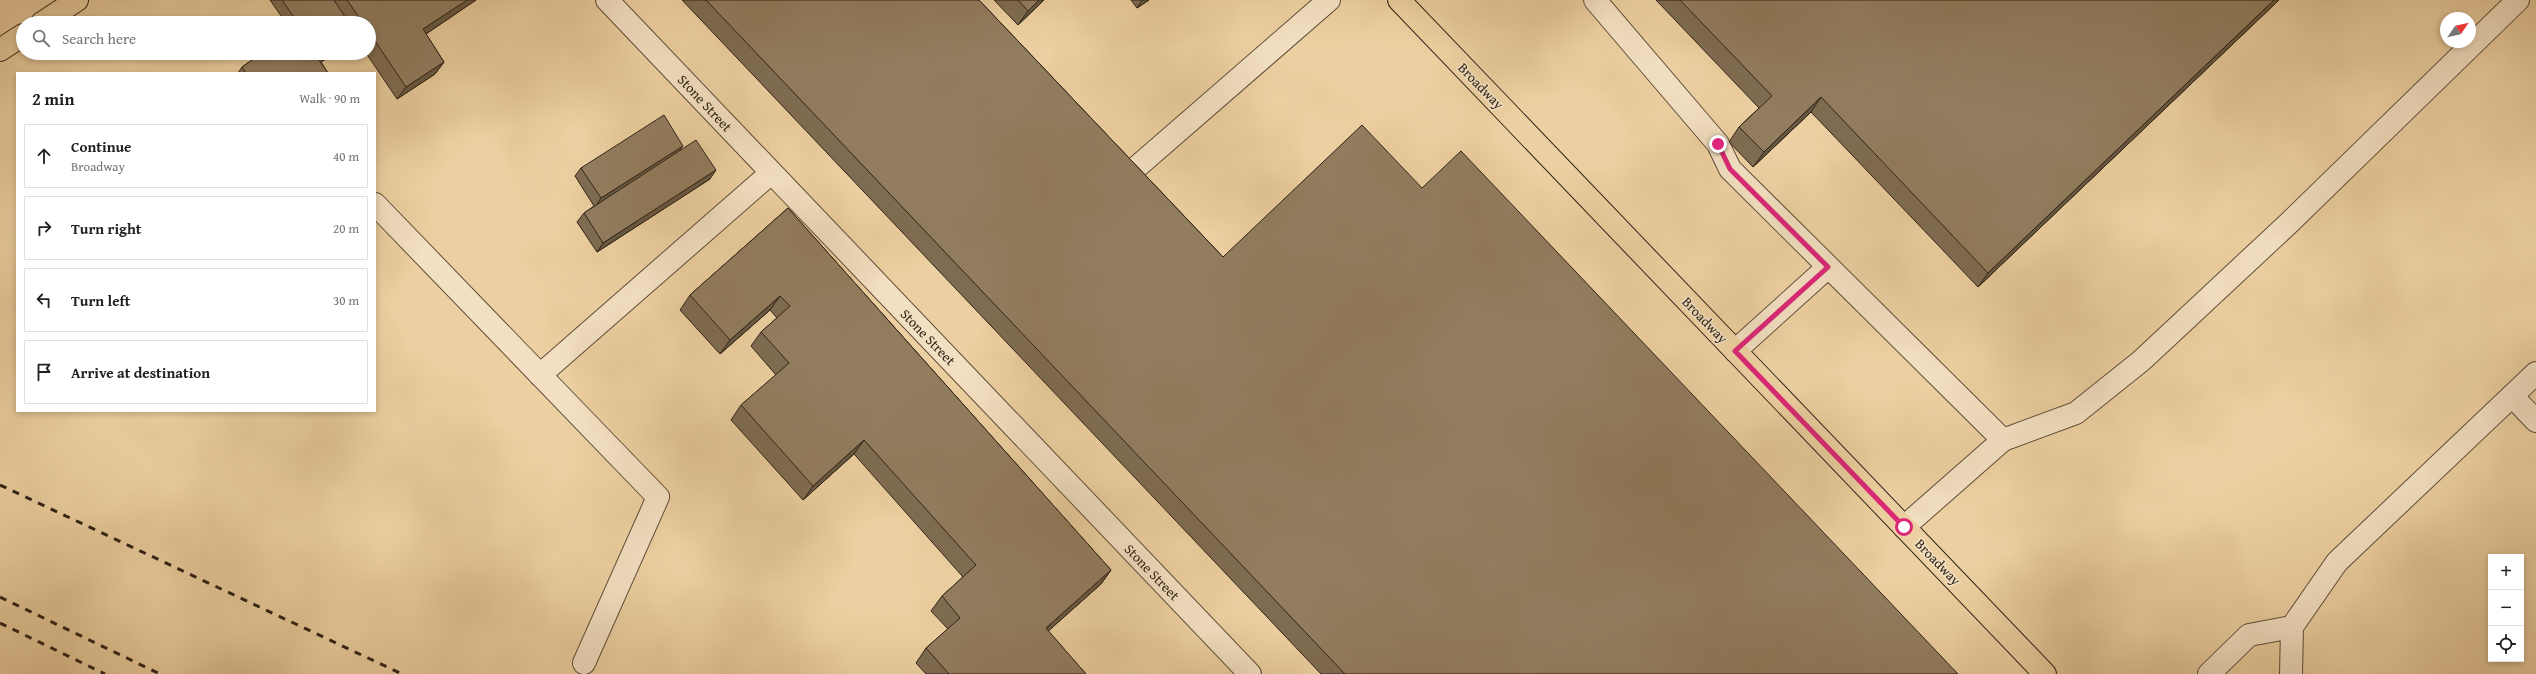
<!DOCTYPE html>
<meta charset="utf-8">
<style>
:root{--surface:#fff;--page:#f6f6f6;--text:#202124;--muted:#757577;--line:#e0e0e0}
body{margin:0;font-family:"Gentium Book Plus",serif;background:var(--page);color:var(--text)}
.controls{position:absolute;right:12px;bottom:12px;display:grid;overflow:hidden;border-radius:0px;box-shadow:0 2px 6px #0003}
.controls button{width:36px;height:36px;display:grid;place-items:center;padding:0;border:0;border-bottom:1px solid var(--line);background:var(--surface);color:var(--text);font:20px sans-serif}
.compass{position:absolute;left:2440px;top:12px;width:36px;height:36px;border-radius:50%;background:var(--surface);box-shadow:0 2px 6px #0003;rotate:56deg}
.stop{position:absolute;width:12px;height:12px;margin:-9px;border:3px solid #db2777;border-radius:50%;background:#fff}
.stop.end{background:#db2777;border-color:#fff;box-shadow:0 1px 4px #0008}
.list{margin:0;padding:0;list-style:none}
h2{display:flex;justify-content:space-between;align-items:center;height:52px;margin:0;padding:0 16px;font-size:17px}
h2 small{font-size:13px;font-weight:400;color:var(--muted)}
.list li{display:grid;grid-template-columns:26px 1fr auto;gap:12px;align-items:center;box-sizing:border-box;height:64px;margin:0 8px 8px;padding:0 8px;border:1px solid var(--line);border-radius:0px}
.list b{display:block;font-size:15px;white-space:nowrap}
.list p{margin:0;font-size:13px;white-space:nowrap;color:var(--muted)}
.list em{font-size:13px;font-style:normal;color:var(--muted)}
.icon{flex:none;width:22px;height:22px;fill:none;stroke:currentColor;stroke-width:2;stroke-linecap:round;stroke-linejoin:round}
.map{position:relative;flex:none;width:2536px;height:674px;overflow:hidden}
.search{position:absolute;background:var(--surface);box-shadow:0 2px 6px #0003;left:16px;top:16px;width:360px;height:44px;display:flex;align-items:center;gap:10px;box-sizing:border-box;padding:0 14px;border-radius:22px;color:var(--muted);font-size:15px}
.panel{position:absolute;background:var(--surface);box-shadow:0 2px 6px #0003;left:16px;top:72px;width:360px;height:340px;border-radius:0px}
.map>svg:first-child{display:block}
</style>
<div class="map">
<svg width="2536" height="674" viewBox="0 0 2536 674">
<rect width="100%" height="100%" fill="#edd0a1"/>
<filter id="stains"><feTurbulence type="fractalNoise" baseFrequency=".005" numOctaves="4"/><feColorMatrix values="0 0 0 0 .2 0 0 0 0 .09 0 0 0 0 .02 0 0 0 .5 -.17"/></filter>
<radialGradient id="worn" r=".72"><stop offset=".6" stop-color="#630" stop-opacity="0"/><stop offset="1" stop-color="#630" stop-opacity=".3"/></radialGradient>
<g fill="none" stroke-linecap="round" stroke-linejoin="round">
<g stroke="#5e4e3a" stroke-width="24">
<g id="minor">
<path d="M607 0 1250 674"/>
<path d="M1595 0 1718 144 1730 169 2003 440 1904 527"/>
<path d="M1138 166 1329 0"/>
<path d="M375 204 658 497 584 663"/>
<path d="M1735 351 1828 267"/>
<path d="M540 375 771 173"/>
<path d="M2512 396 2536 421"/>
<path d="M2003 440 2076 413 2141 361 2289 223 2518 0"/>
<path d="M2292 627 2337 562 2536 373"/>
<path d="M2209 674 2249 635 2292 627 2291 674"/>
</g>
</g>
<g stroke="#2f2318" stroke-width="24">
<g id="major">
<path d="M1399 0 2045 674"/>
<path d="M42 23 77 0"/>
<path d="M0 50 23 35"/>
</g>
</g>
<use href="#minor" stroke="#f3e0c2" stroke-width="22"/>
<use href="#major" stroke="#edd0a1" stroke-width="22"/>
<g stroke="#2f2318" stroke-width="3" stroke-dasharray="7 7" stroke-linecap="butt">
<path d="M0 485 402 674"/>
<path d="M0 597 160 674"/>
<path d="M0 623 105 674"/>
</g>
</g>
<g fill="#7e6c52" stroke="#2f2318">
<path d="M270 0H476L426 34 444 62 435 74 397 99 366 53H369V23H286Z"/>
<path d="M682 0H979L1223 257 1422 188 1958 674H1321Z"/>
<path d="M994 0H1044L1018 25Z"/>
<path d="M1131 0H1149L1137 8Z"/>
<path d="M1656 0H2279L1978 287 1811 112 1753 167 1729 142 1739 127 1759 108Z"/>
<path d="M262 53H335L321 62 328 73H238L242 67Z"/>
<path d="M679 151 710 179 597 252 577 222 584 213 594 206 575 176 581 168Z"/>
<path d="M788 208 1111 570 1101 584 1048 631 1086 674H926L916 663 926 648 948 629 931 611 942 596 963 577 854 454 803 500 731 420 741 405 776 375 751 346 761 332 777 318 770 310 720 354 680 310 690 295Z"/>
</g>
<g fill="#665842" stroke="#2f2318">
<path d="M467 0H476L414 42 423 29Z"/>
<path d="M1039 0H1044L1018 25 1028 11Z"/>
<path d="M1142 0H1149L1137 8Z"/>
<path d="M2274 0H2279L1978 287 1988 273Z"/>
<path d="M328 53H335L315 66 321 57Z"/>
<path d="M444 62 435 74 397 99 406 87Z"/>
<path d="M1821 97 1811 112 1753 167 1764 152Z"/>
<path d="M683 146 677 154 595 207 601 198Z"/>
<path d="M716 170 710 179 597 252 603 243Z"/>
<path d="M780 296 770 310 720 354 730 340Z"/>
<path d="M864 440 854 454 803 500 813 486Z"/>
<path d="M1111 570 1101 584 1035 643 1046 628Z"/>
</g>
<g fill="#927d5f" stroke="#2f2318">
<path d="M282 0H334L349 23H298Z"/>
<path d="M347 0H467L423 29 444 62 406 87 369 32V23H363Z"/>
<path d="M706 0H979L1223 257 1362 125 1422 188 1461 151 1958 674H1345Z"/>
<path d="M1018 0H1039L1028 11Z"/>
<path d="M1680 0H2274L1988 273 1821 97 1764 152 1739 127 1772 96Z"/>
<path d="M262 53H314L328 73H246L242 67Z"/>
<path d="M318 53H328L321 57Z"/>
<path d="M664 115 683 146 601 198 581 168Z"/>
<path d="M696 140 716 170 603 243 584 213Z"/>
<path d="M788 208 1111 570 1046 628 1086 674H949L926 648 960 618 942 596 976 565 864 440 813 486 741 405 789 363 761 332 790 306 780 296 730 340 690 295Z"/>
</g>
<g fill="none" stroke-linecap="round" stroke-linejoin="round">
<path stroke="#db2777" stroke-width="5" d="M1718 144 1730 169 1828 267 1735 351 1904 527"/>
</g>
<g text-anchor="middle" dominant-baseline="central" stroke-width="3" stroke-linejoin="round" paint-order="stroke">
<g font-size="14" fill="#2f2318" stroke="#f3e0c2">
<text transform="translate(1481 86) rotate(46)">Broadway</text>
<text transform="translate(705 103) rotate(47)">Stone Street</text>
<text transform="translate(1705 320) rotate(46)">Broadway</text>
<text transform="translate(928 337) rotate(46)">Stone Street</text>
<text transform="translate(1938 562) rotate(46)">Broadway</text>
<text transform="translate(1152 572) rotate(46)">Stone Street</text>
</g>
</g>
<rect width="100%" height="100%" filter="url(#stains)"/>
<rect width="100%" height="100%" fill="url(#worn)"/>
</svg>
<div class="controls">
<button>+</button>
<button>−</button>
<button><svg class="icon" aria-label="locate" viewBox="0 0 24 24"><circle cx="12" cy="12" r="6"/><path d="M12 2v4M12 18v4M2 12h4M18 12h4"/></svg></button>
</div>
<svg class="compass" viewBox="-18 -18 36 36"><path d="M0-13l5 13h-10z" fill="#e53935"/><path d="M0 13l5-13h-10z" fill="#757577"/></svg>
<div class="stop" style="left:1904px;top:527px"></div>
<div class="stop end" style="left:1718px;top:144px"></div>
<div class="search"><svg class="icon" aria-label="search" viewBox="0 0 24 24"><circle cx="10" cy="10" r="6"/><path d="M15 15l6 6"/></svg>Search here</div>
<section class="panel">
<h2>2 min<small>Walk · 90 m</small></h2>
<ul class="list">
<li><svg class="icon" aria-label="ahead" viewBox="0 0 24 24"><path d="M12 20V5M6 11l6-6 6 6"/></svg><div><b>Continue</b><p>Broadway</p></div><em>40 m</em></li>
<li><svg class="icon" aria-label="right" viewBox="0 0 24 24"><path d="M7 20v-9h11M14 6l5 5-5 5"/></svg><div><b>Turn right</b></div><em>20 m</em></li>
<li><svg class="icon" aria-label="left" viewBox="0 0 24 24"><path d="M17 20v-9H6M10 6l-5 5 5 5"/></svg><div><b>Turn left</b></div><em>30 m</em></li>
<li><svg class="icon" aria-label="arrive" viewBox="0 0 24 24"><path d="M6 21V4h12l-3 4 3 4H6"/></svg><div><b>Arrive at destination</b></div></li>
</ul>
</section>
</div>
